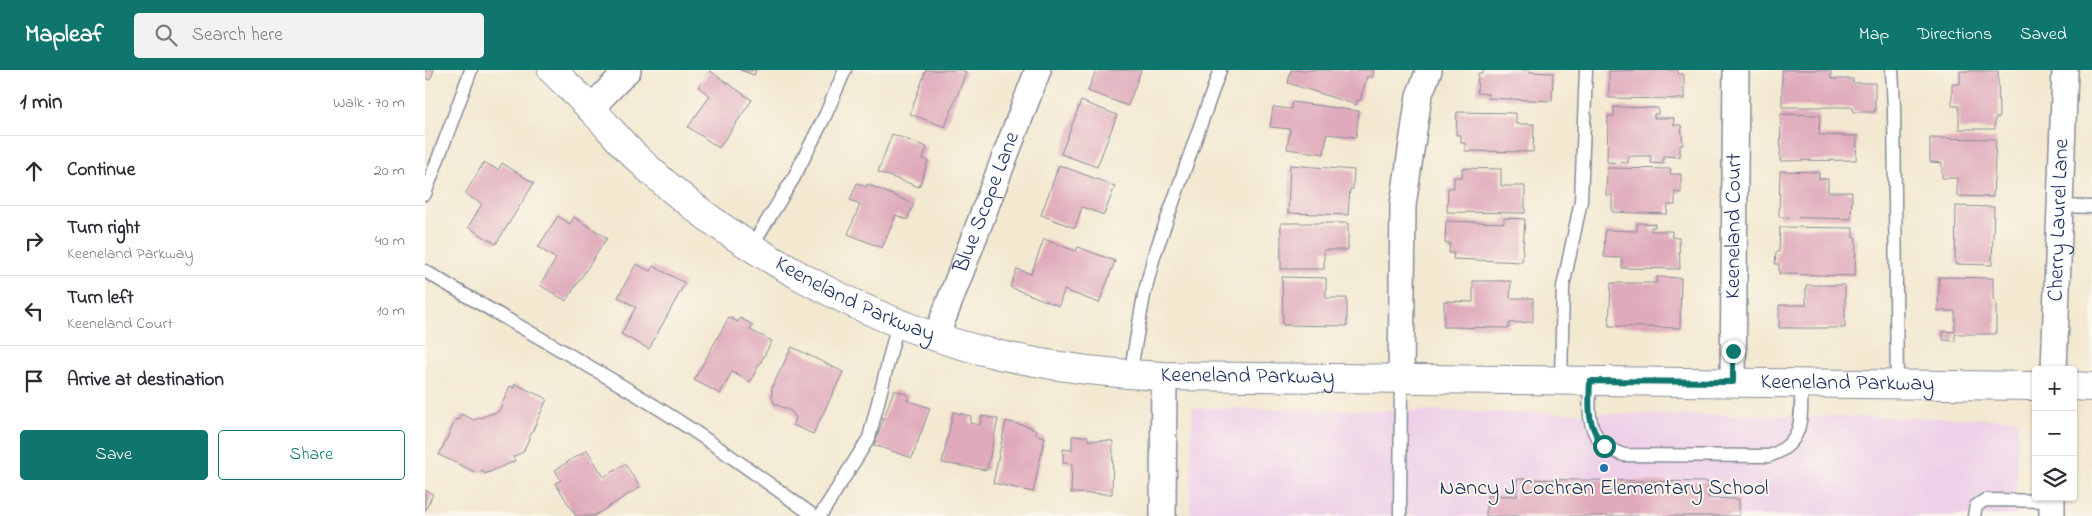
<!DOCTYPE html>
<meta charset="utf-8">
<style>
:root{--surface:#fff;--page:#f2f2f3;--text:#2b2b33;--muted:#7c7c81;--line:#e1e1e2;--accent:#0f766e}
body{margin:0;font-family:"Indie Flower",sans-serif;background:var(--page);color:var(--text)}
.controls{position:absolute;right:15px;bottom:15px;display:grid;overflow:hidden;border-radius:5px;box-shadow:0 1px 4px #0004}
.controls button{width:45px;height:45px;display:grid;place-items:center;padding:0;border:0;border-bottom:1px solid var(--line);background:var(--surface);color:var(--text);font:25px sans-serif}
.stop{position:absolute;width:15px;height:15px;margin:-11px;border:4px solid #0f766e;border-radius:50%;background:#fff}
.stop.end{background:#0f766e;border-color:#fff;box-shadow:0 1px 5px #0008}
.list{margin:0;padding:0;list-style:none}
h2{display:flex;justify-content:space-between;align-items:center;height:65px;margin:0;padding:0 20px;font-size:21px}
h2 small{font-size:16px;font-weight:400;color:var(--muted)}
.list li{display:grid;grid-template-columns:32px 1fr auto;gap:15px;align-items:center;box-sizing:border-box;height:70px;padding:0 20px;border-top:1px solid var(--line)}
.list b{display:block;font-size:19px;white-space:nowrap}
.list p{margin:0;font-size:16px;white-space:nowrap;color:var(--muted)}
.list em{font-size:16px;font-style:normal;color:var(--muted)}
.actions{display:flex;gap:10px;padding:15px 20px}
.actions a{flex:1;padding:11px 0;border:1px solid var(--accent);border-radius:5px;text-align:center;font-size:18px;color:var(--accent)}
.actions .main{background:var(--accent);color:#fff}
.icon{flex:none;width:28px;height:28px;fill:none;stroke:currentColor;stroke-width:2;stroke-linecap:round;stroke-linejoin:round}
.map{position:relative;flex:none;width:1667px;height:446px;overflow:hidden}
header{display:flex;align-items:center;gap:30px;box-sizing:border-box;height:70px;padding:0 25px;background:var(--accent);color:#fff}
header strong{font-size:24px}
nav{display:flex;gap:28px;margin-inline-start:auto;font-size:18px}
.search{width:350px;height:45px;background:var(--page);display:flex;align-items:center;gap:12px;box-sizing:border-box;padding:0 18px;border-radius:5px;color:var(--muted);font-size:19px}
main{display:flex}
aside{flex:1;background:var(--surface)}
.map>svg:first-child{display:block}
</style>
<header>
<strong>Mapleaf</strong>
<div class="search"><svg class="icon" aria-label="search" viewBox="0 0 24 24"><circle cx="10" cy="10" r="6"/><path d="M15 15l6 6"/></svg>Search here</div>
<nav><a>Map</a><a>Directions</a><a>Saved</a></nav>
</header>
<main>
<aside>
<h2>1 min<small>Walk · 70 m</small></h2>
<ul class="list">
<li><svg class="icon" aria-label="ahead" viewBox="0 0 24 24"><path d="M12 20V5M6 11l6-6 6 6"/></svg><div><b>Continue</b></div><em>20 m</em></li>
<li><svg class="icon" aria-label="right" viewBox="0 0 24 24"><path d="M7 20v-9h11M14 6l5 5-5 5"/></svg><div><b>Turn right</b><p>Keeneland Parkway</p></div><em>40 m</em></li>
<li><svg class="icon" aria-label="left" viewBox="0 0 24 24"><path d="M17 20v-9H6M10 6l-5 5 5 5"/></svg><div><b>Turn left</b><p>Keeneland Court</p></div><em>10 m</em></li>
<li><svg class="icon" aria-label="arrive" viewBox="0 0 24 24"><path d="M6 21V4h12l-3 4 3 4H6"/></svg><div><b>Arrive at destination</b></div></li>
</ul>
<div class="actions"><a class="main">Save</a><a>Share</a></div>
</aside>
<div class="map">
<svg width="1667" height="446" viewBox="0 0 1667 446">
<rect width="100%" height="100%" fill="#fbf7ec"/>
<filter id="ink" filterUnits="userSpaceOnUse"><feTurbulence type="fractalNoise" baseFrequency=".02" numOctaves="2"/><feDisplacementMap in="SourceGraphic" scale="10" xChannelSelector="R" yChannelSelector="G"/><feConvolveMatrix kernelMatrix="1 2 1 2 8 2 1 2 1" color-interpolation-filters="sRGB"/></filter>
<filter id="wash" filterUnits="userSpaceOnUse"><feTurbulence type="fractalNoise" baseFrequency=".0096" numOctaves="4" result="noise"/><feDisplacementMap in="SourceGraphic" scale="20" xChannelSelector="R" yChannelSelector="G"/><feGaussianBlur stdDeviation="1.12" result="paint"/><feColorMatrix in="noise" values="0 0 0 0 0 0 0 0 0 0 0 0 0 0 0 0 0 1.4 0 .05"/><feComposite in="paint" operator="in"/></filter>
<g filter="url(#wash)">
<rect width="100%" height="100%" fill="#f3e8d0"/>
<path fill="#eed0e8" d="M767 338 1593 349 1591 446H765Z"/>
<g id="blocks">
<g fill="#dfaabb">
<path d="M0 0H9L5 10 0 8Z"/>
<path d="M315 0H331L329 5Z"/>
<path d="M501 0H536L541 2 520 57 485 44Z"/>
<path d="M671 0H716L703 36 663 21Z"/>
<path d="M866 0H949L947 8 942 6 935 31 932 30 931 35 863 13Z"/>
<path d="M1058 0H1104V2L1128 3 1127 31 1063 28V24L1052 23 1053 3H1058Z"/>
<path d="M1253 0V4H1259V29L1184 28V1Z"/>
<path d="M1357 0H1406V9H1428V13H1450V42H1428V37H1357Z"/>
<path d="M285 1 327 30 294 78 263 57 285 26 273 17Z"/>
<path d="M1535 1H1573L1574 48H1570V59H1534V36H1527V14H1535Z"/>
<path d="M656 31 692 45 672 97 636 84Z"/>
<path d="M867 32 934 41 931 67 902 64 899 84 862 79 865 59 845 57 848 37 866 39Z"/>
<path d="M1189 37 1233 38V44H1229V48H1249V55H1256L1258 75H1255V87L1238 86V94L1226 93V86H1203V93L1182 92 1183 46H1189Z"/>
<path d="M1032 42 1091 43V54H1109L1108 82 1040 81V73H1036V65H1031Z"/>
<path d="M1356 44 1395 45 1394 65 1432 66 1431 90 1355 91Z"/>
<path d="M467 64 502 77 498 89 503 91 494 117 453 102Z"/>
<path d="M1505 68 1571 69 1568 127 1532 126V108H1517V93L1505 92Z"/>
<path d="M59 92 73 100 77 93 109 113 71 174 43 157 57 134 40 124Z"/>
<path d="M634 95 690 116 679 145 657 137 650 158 616 145Z"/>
<path d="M865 95 929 100 928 119H925L923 145 863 143Z"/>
<path d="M1037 98 1076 99V116H1100V143L1022 142 1023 118H1029V107H1037Z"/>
<path d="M1182 98 1246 99 1245 104H1256V123L1250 122V135H1243L1242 144 1187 142V125H1181Z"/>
<path d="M1355 101 1394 102V109H1403V122H1427L1426 149 1354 147Z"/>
<path d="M432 113 441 117 442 114 489 134 482 150 471 145 457 178 423 164 435 134 425 130Z"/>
<path d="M1531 136 1569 137 1567 195 1530 194Z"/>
<path d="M133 146 145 154 149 147 182 168 141 231 115 215 131 189 113 177Z"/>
<path d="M1079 148 1100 149 1097 192 1028 189 1029 183H1024L1025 173H1020L1021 151 1079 153Z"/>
<path d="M856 153H923V180H899V199H856Z"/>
<path d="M1212 153 1230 154V157H1226V161H1247V167L1254 168 1255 199 1197 198V188L1179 187 1180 160 1212 161Z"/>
<path d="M1355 157 1428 158V168H1431L1430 206 1354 204V194H1350L1351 182H1354Z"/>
<path d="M619 169 651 181 653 177 690 191 674 233 639 220 634 236 585 217 592 199 606 204Z"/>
<path d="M211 194 225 201 228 196 260 213 224 279 196 264 211 237 193 227Z"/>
<path d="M857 207 901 208V228H922V256L858 255Z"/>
<path d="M1232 207 1256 208 1255 258 1184 256 1186 213H1232Z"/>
<path d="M1514 207 1568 208V229L1571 231V264H1530V271L1518 270V261L1530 262V241H1513Z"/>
<path d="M1048 211H1086L1085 228H1108V252L1084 253V258L1019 257V231L1048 232Z"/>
<path d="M1381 215H1420V258H1354V235H1381Z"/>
<path d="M304 247 313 252 315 248 328 255 325 260 347 271 325 312 307 302 295 324 269 310Z"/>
<path d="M367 277 418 302 388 364 368 355 371 348 366 341 350 334 347 328V317Z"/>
<path d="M90 314 122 329 98 382 88 387 90 391 60 404 58 400 52 403 14 385 31 349 33 350 36 344 49 350 74 341 85 316 89 318Z"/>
<path d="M469 320 484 325 482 330 505 338 487 388 449 375Z"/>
<path d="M528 342 546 346 545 353 555 355 557 346 573 349 562 400 517 393Z"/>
<path d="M581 351 606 357V359L612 360 611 365 620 367 608 422 568 413Z"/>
<path d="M647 366H663V370L688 371 687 424 646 423 647 394 638 393V379L647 380Z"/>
<path d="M162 380 179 407 200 394 215 417 169 446H151L130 413 136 410 130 400Z"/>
<path d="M1092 409 1283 412V428L1314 429V446H1061L1062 425 1092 426Z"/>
<path d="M0 420 8 424 0 441Z"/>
</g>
</g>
</g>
<g filter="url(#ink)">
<use href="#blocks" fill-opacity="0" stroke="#878c97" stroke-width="1"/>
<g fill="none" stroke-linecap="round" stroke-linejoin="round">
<g stroke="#878c97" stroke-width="15">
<g id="service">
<path d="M1467 0 1469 38 1472 314"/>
<path d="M0 124 46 0"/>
<path d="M1635 136 1667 137"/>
<path d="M326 177 368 109 400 46 420 0"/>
<path d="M0 201C85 253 175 299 258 354 303 383 345 415 389 446"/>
<path d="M705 305 719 225 729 186 795 0"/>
<path d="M1136 311 1138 217 1156 131 1161 0"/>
<path d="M1165 311C1164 346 1160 372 1199 385L1344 386C1381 373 1376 345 1376 313"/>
<path d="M395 446 444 368 473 253"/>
<path d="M975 446 976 309"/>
<path d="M1549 446 1551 436 1560 430 1627 431"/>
</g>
</g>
<g stroke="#878c97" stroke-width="28">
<g id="minor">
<path d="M166 38 203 0"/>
<path id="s1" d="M511 267 613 0"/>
<path id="s2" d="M1629 300 1640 0"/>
<path d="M976 309 978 135 994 26 1004 0"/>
<path id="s3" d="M1308 312 1311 0"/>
<path d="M738 446 739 306"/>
<path d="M1627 446V427"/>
</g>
</g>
<g stroke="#878c97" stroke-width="30">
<g id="tertiary">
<path id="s4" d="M127 0C140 13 154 26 167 40 182 55 195 72 211 87 303 176 449 257 575 285 629 297 684 304 739 306L1611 316"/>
<path d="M1648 316 1667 317"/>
</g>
</g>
<use href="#service" stroke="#fff" stroke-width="12"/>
<use href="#minor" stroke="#fff" stroke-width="25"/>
<use href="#tertiary" stroke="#fff" stroke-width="28"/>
</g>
</g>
<g fill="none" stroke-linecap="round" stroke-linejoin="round" filter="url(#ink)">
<path stroke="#0f766e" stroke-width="6" d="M1179 376C1161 355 1164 337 1165 311L1308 312V281"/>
</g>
<circle fill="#1f6fb2" stroke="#fbf7ec" stroke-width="2" cx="1179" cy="398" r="5"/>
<g text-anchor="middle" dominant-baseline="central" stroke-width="4" stroke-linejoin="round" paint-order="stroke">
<g font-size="22" fill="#1b2f5e" stroke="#fbf7ec">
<text stroke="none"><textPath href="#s1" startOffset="144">Blue Scope Lane</textPath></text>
<text stroke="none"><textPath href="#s2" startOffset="150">Cherry Laurel Lane</textPath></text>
<text stroke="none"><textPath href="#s3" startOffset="156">Keeneland Court</textPath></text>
<text stroke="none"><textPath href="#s4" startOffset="384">Keeneland Parkway</textPath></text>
<text stroke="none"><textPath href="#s4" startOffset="789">Keeneland Parkway</textPath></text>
<text stroke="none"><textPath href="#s4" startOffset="1389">Keeneland Parkway</textPath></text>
</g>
<g font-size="22" fill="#1b2f5e" stroke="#fbf7ec">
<text x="1179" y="419">Nancy J Cochran Elementary School</text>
</g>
</g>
</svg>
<div class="controls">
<button>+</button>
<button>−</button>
<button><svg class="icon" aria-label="layers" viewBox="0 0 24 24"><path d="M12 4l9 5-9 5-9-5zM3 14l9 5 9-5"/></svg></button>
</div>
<div class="stop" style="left:1179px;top:376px"></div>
<div class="stop end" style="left:1308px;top:281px"></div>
</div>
</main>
